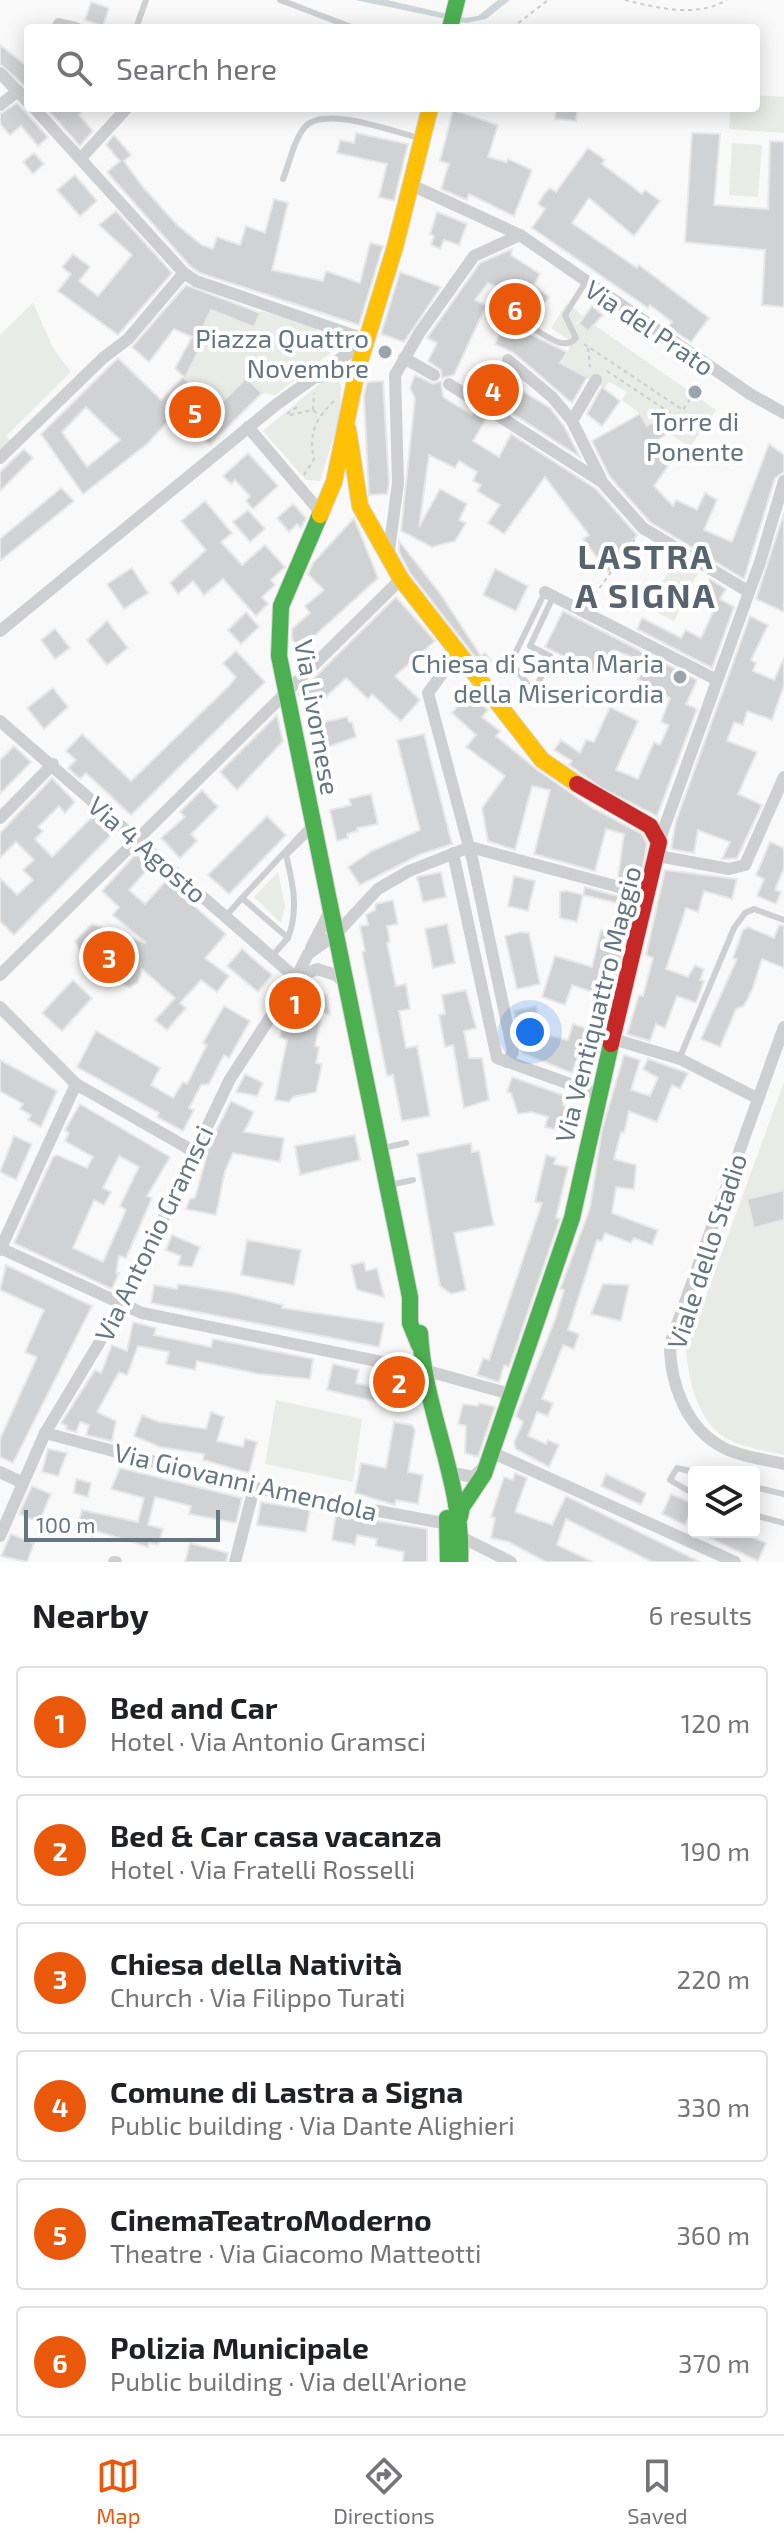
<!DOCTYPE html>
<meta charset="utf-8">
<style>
:root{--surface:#fff;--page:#f6f6f6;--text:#202124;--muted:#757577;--line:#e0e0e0;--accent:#ea580c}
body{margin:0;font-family:"Exo 2",sans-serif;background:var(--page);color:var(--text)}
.controls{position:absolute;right:24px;bottom:24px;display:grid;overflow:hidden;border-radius:8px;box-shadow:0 4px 20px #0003}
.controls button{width:72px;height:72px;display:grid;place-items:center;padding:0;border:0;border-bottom:2px solid var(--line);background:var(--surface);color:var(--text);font:40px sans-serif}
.scale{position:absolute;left:24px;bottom:20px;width:196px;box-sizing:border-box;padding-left:8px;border:4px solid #657683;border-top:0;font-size:22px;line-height:28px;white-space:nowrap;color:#657683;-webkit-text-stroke:6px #fff;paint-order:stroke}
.you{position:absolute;left:530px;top:1032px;width:28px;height:28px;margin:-20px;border:6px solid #fff;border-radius:50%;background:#1a73e8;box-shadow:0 0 0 12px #1a73e833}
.badge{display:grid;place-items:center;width:52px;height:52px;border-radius:50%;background:var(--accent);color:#fff;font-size:26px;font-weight:700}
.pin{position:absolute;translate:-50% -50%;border:4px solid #fff;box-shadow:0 2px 8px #0006}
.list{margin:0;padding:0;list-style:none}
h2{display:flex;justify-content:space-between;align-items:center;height:104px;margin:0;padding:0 32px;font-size:34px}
h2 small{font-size:26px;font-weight:400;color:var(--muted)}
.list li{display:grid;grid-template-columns:52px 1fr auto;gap:24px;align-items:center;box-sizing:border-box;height:112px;margin:0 16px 16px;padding:0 16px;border:2px solid var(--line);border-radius:8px}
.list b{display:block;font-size:30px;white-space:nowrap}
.list p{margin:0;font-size:26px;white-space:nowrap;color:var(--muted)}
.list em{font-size:26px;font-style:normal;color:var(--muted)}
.icon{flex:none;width:44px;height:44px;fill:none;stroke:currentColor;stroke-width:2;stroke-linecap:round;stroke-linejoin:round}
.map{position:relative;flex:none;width:784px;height:1562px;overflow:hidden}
.search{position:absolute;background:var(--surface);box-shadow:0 4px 20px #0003;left:24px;right:24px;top:24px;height:88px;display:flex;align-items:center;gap:20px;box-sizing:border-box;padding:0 28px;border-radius:8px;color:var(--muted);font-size:30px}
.sheet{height:872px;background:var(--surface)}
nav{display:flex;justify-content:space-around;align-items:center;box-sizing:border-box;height:112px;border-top:2px solid var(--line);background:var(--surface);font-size:22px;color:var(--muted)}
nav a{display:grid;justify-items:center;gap:4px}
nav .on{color:var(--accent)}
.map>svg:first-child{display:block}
</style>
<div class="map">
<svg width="784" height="1562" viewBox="0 0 784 1562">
<rect width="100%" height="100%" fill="#f9f9f9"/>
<g fill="#e8ebe6">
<path d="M756 95 784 97V133L729 129 731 108H756Z"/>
<path d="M732 143 762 145 758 197 729 195Z"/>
<path d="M33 303 53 348 71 372 6 436 15 445 0 459V335Z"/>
<path d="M567 303 584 317 576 323 588 331 593 324 716 410 690 447 651 422 647 425 639 413 622 400 627 392 609 382 604 388 562 363 569 350V340L551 328Z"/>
<path d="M211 310 254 327 261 311 303 322 337 341 338 347 275 395 262 393 246 378 216 408 183 377 203 342 197 339Z"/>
<path d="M330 375 341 384 340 416 320 481 306 480 263 431Z"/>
<path d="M675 559 698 573 674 621 649 608Z"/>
<path d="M278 872 285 906 281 923 254 897Z"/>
<path d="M784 1082V1455C768 1451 750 1449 734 1442 699 1428 689 1383 686 1351Z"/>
<path d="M276 1400 362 1419 353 1482 265 1464Z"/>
</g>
<path fill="#ced6d9" d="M355 0H387L465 18 478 16 498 0H510L486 19 466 23Z"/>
<g fill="#d0d2d3" stroke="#e8e8e8" stroke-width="2" fill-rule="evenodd">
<path d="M91 2 109 8 103 26 85 20Z"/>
<path d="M0 45 28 67V89L0 64Z"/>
<path d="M17 103 48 137 38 146 21 126 10 135 0 124V114Z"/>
<path d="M46 108H85L79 115 93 131 80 146Z"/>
<path d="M556 108H578L576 121 555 119Z"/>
<path d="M453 110 498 125 488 157 506 162 508 159 532 170 514 216 469 194 467 200 441 189 449 164 440 161Z"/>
<path d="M356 133 408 144 394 201 379 197 387 164 337 153 340 140 354 143Z"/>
<path d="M692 133 720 134 714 205 768 209 770 141 784 142V307L762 305 765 250 685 242Z"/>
<path d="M114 135 131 155 124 161 142 186 177 225 202 245 213 249 217 237 240 245 246 226 265 233 274 199 288 203 272 270 323 281 326 271 360 283 370 243 383 246 359 325 200 273 190 266 107 172 120 161 106 145Z"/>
<path d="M588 148 605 160 602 164 642 194 645 190 660 201 634 236 589 198 572 223 637 268 639 265 709 318 691 342 668 327 672 322 650 305 648 308 532 228 545 209 538 204 544 194 550 188 556 192Z"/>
<path d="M34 153 44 164 33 174 23 162Z"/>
<path d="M75 175 97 201 80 216 57 190Z"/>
<path d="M116 211 172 273 118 335 58 291 71 274 62 267 73 254 90 267 79 281 98 296 132 255 99 225Z"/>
<path d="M437 212 467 224 459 245 444 240 440 249 431 245 434 236 430 234Z"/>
<path d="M512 249 511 255 540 274 534 285 549 297 543 305 532 301 521 330 567 352 560 363 587 377 572 403 514 353 495 344 519 295 488 283 475 300 486 306 454 375 442 378 441 370 428 361 437 343 427 338 480 263Z"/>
<path d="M400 272 441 287 404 342 381 334Z"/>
<path d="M186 285 260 313 254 327 211 310 197 339 203 342 185 378 175 368 192 337 174 329 149 362 132 347Z"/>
<path d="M592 306 603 315 588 331 579 324Z"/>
<path d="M118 358 161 400 183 377 216 408 246 378 262 393 210 445 176 413 147 444 83 494 41 434ZM86 407 120 440 87 467 62 432Z"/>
<path d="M504 368 518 380 514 386 550 408 564 426 580 457 485 396Z"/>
<path d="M415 375 433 384 441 381 443 397 472 415 475 411 486 419 473 441 499 457 511 434 596 489 637 535 609 573 583 539 589 535 545 477 504 534 488 523 500 505 477 491 481 485 473 481 477 472 459 461 455 468 429 455 419 527 440 489 467 504 459 520 466 523 455 541 432 547 401 531 415 398 410 388Z"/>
<path d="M383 381 389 483 387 494 369 495 364 396 367 382Z"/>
<path d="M602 387 620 401 602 426 587 414Z"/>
<path d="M640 414 647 426 651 423 667 434 651 444 668 466 654 486 673 506 676 500 697 510 705 493 717 500 704 530 732 542 769 444 784 455V472L775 478 744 579 650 522 610 477 592 441Z"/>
<path d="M24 449 33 458 0 491V472Z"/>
<path d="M248 453 278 486 253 509 246 501 250 496 235 480 231 484 223 476Z"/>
<path d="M61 488 74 501 0 561V539Z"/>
<path d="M205 501 232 533 221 542 242 565 265 545 285 567 271 580 275 585 262 597 268 604 256 616 223 579 204 595 193 581 178 594 170 583 206 550 181 521Z"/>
<path d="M293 504 306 518 301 528 297 524 289 532 277 518Z"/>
<path d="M248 510 265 529 250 542 233 522Z"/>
<path d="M784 513V612L756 599Z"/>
<path d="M354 518 378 578 300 649 292 639V629L310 613 305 606 324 590 308 574 313 563Z"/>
<path d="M399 541 441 595 481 656 485 653 491 661 483 667 410 573 399 552Z"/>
<path d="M132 568 148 593 124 609 107 584Z"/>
<path d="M495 569 528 586 516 611 483 595Z"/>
<path d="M710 579 726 589 720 599 734 607 712 668 637 629 642 618 681 638 686 630 701 638 715 608 700 601Z"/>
<path d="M396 597 435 641 395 676 420 700 401 721 372 694 368 699 346 678 312 710 298 694Z"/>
<path d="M563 611 697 680 686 704 697 709 657 816 603 789 569 765 572 761 554 750 561 740 580 753 586 740 594 742 610 707 638 721 616 770 638 779 654 742 660 745 669 725 661 722 670 698 638 679 646 662 613 650 601 675 545 647Z"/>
<path d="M246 612 259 627 241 644 228 630Z"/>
<path d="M750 616 768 625 751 660 756 663 753 671 774 680 784 658V685L772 720 747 711 743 725 734 722 727 741 757 752 738 794 762 805 737 858 722 859 730 842 698 830 694 853 671 849 676 821Z"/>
<path d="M107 621 128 648 107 665 87 640Z"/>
<path d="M55 629 70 648 55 659 41 640Z"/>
<path d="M236 651 265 682 131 815 86 773 80 779 68 768 76 760 66 751 82 734 131 781 230 685 236 677 223 663Z"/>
<path d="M53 688 68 707 44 729 27 708Z"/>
<path d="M460 688 488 710 482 717 500 731 496 736 536 769 591 807 642 834 647 844 640 883 618 878 624 834 606 829 595 871 534 854 550 790 532 786 515 850 488 841 482 808 505 776 466 747 476 735 452 713 459 704 452 698Z"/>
<path d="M277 715 283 741 237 790 220 772Z"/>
<path d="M347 717 349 722H352L356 737 316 751 311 725Z"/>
<path d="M424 734 452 844 421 854 360 885 348 867 372 851 420 830 397 740Z"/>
<path d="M14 746 31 762 0 794V760Z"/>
<path d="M52 778 75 802 65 813 59 806 38 827 43 831 35 839 52 857 94 815 112 834 14 935 0 921V878L17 895 33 880 23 870 34 860 16 842 0 858V833Z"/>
<path d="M202 790 218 807 191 834 197 841 180 858 161 838 185 817 180 812Z"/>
<path d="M371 794 378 824 357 828 358 831 347 834 348 838 337 841 330 810 351 805 349 799Z"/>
<path d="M267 816 286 835 229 894 208 875Z"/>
<path d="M770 842 784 848V868L775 890 781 892 776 904 757 896 764 879 756 875Z"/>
<path d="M136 854 150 867 129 890 145 904 166 881 226 934 205 958 229 976 217 992 201 980 180 1003 186 1008 167 1030 155 1020 175 998 142 969 138 982 130 987 113 982 110 985 84 961 75 941 92 924 146 943 113 915 119 907 102 891Z"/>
<path d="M665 870 737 879 732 899 704 891 698 912 686 908 666 969 688 977 695 965 704 969 700 980 704 981 696 1003 677 996 665 1028 656 1024 650 1041 627 1034 639 995 643 996 653 958 646 955Z"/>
<path d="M441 872 446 897 423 902 417 877Z"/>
<path d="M514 876 535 881 528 911 508 906Z"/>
<path d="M585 887 636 901 610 998 572 985 565 1005 542 997 555 956 592 967 601 930 618 934 625 905 583 895Z"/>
<path d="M567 891 583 895 577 922 560 918V892Z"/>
<path d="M393 900 398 924 387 926 390 942 387 943 396 986 406 984 410 1009 399 1011 406 1048 417 1046 430 1116 402 1121 393 1075 387 1076 362 952 365 951 360 926 368 925 366 915 375 910 376 904Z"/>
<path d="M447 924 455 963 433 968 425 929Z"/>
<path d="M779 925 784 926V968L762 959 752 990 744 1006 736 1009 720 1047 701 1039 737 959 733 958 743 930 748 927 774 938Z"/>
<path d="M520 932 529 933 540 984 517 989 505 936Z"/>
<path d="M242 949 272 975 258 992 227 966Z"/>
<path d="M73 980 92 998 62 1031 42 1013Z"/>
<path d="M301 990 327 995 330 1015 322 1013 315 1046 319 1047 316 1063 322 1064 316 1092 293 1097 289 1102 275 1100 287 1040 280 1037 286 1010Z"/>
<path d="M466 990 476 1028 464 1031 469 1058H482L489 1100 464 1108 453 1045 445 1047 439 1015 445 1014 442 995Z"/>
<path d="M602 1003 609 1005 603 1031 595 1029Z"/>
<path d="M224 1006 250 1021 229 1058 224 1055 209 1084 201 1085 189 1108 194 1110 183 1131 157 1117 159 1113 77 1067 96 1031 160 1068 151 1085 173 1098 183 1082 187 1084 207 1045 203 1043Z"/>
<path d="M536 1006 542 1034 568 1040 573 1024 599 1033 589 1066 576 1062 572 1073 522 1053 514 1011Z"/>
<path d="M624 1055 640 1060 631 1090 650 1096 658 1078 643 1069 648 1059 688 1073 680 1089 672 1085 657 1122 629 1111 624 1133 621 1132 614 1159 636 1165 634 1189 616 1187 612 1213 658 1230 652 1245 634 1238 631 1243 605 1233 602 1241 597 1240 568 1330 579 1334 574 1349 563 1345 542 1399 553 1403 548 1416 537 1412 528 1436 546 1444 548 1440 559 1445 549 1467 516 1449 514 1443 523 1422 516 1416 555 1320 564 1290 560 1289 562 1284 590 1208 602 1130Z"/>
<path d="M0 1060 57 1091 41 1127 28 1120 31 1115 20 1109 23 1104 0 1091Z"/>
<path d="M245 1074 263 1083 257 1096 236 1092Z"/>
<path d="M512 1077 565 1096 563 1105 577 1110 571 1133 545 1127 548 1117 531 1112 518 1114 511 1093 507 1092Z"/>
<path d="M231 1101 254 1112 244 1132 284 1138 280 1162 233 1153 225 1171 216 1215 186 1209 190 1199 195 1198 206 1159 203 1157Z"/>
<path d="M80 1104 170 1157 147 1196 152 1198 126 1258 119 1256 116 1273H119L112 1289 14 1243 53 1157 57 1155 87 1168 93 1157 65 1141 69 1133 65 1130ZM119 1156 139 1167 120 1206 126 1210 103 1262 73 1248 94 1200 104 1205 111 1192 103 1188Z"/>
<path d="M355 1135 360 1160 300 1175 295 1146Z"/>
<path d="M14 1136 32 1144 16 1180 0 1172Z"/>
<path d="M471 1143 472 1152 479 1151 494 1225 454 1233 466 1290 451 1294 440 1286 417 1154Z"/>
<path d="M546 1155 556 1158 554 1164 568 1167 556 1218 560 1219 509 1367 504 1365 499 1382 477 1375 483 1358 489 1360 542 1203 535 1202Z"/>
<path d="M784 1190V1220L754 1228 747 1199Z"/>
<path d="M172 1235 200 1247 192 1267 178 1265 181 1256 166 1250Z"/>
<path d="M247 1240 301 1250 294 1285 241 1275Z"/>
<path d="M364 1262 366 1271 377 1268 384 1297 357 1290 351 1265Z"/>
<path d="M6 1265 92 1306 13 1463 0 1457V1439L37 1357 25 1352 44 1310 0 1290Z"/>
<path d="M178 1284 235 1293 283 1305 282 1308 384 1323 379 1347 151 1303 154 1285 177 1289Z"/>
<path d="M603 1284 629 1285 621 1321 591 1314Z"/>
<path d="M133 1322 156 1328 154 1335 211 1347 213 1339 313 1359 310 1379 259 1374 197 1361 195 1370 166 1364 169 1352 138 1346 127 1375 119 1372 97 1412 116 1421 112 1441 86 1435 89 1425 80 1422 76 1432 66 1429 67 1426 61 1423 95 1370 101 1373 112 1345 127 1351Z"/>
<path d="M333 1364 359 1370 356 1383 378 1388 381 1373 405 1379 403 1408 327 1390Z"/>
<path d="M479 1403 495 1407 478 1457 465 1453 466 1426 458 1424 463 1404 478 1406Z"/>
<path d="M211 1412 224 1417 217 1441 243 1447 245 1439 257 1442 249 1473 203 1460 204 1454 160 1447 134 1436 142 1415 159 1422 206 1429Z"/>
<path d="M394 1422 412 1425 415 1430 408 1472 423 1475 418 1504 396 1500 395 1505 355 1493 361 1463 386 1468Z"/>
<path d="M48 1449 67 1453 58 1476 42 1472Z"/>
<path d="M120 1468 242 1498 236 1523 189 1514 191 1506 155 1497 148 1525 163 1529 158 1545 149 1543 148 1547 93 1530 92 1536 76 1531 82 1510 138 1522 144 1498 111 1489Z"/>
<path d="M515 1473 527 1478 515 1512 552 1525 566 1496 700 1562H652L566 1519 557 1545 593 1562H546L509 1542 491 1538 495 1518 491 1517 504 1477 513 1480Z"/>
<path d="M606 1474 646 1493 641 1505 601 1486Z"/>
<path d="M76 1479 91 1483 88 1497 74 1493Z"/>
<path d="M32 1486 51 1494 39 1522 19 1514Z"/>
<path d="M671 1494 694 1504 685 1525 662 1514Z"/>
<path d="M261 1502 310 1510 306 1532 257 1525Z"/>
<path d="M336 1514 427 1529V1562H403L404 1552 376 1546 377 1539 357 1535 355 1545 332 1540Z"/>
<path d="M698 1532H740L766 1543 758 1561Z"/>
<path d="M11 1534 34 1543 27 1562 1 1556Z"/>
<path d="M190 1543 228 1553 226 1562H185Z"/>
</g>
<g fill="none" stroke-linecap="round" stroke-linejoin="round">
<g stroke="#d5d6d7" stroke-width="18">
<g id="fast">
<path d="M450 28 457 0"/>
<path d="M320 515 281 606 279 656 410 1297V1323L419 1345"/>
<path d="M420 1333C424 1412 464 1482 460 1562"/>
<path d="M460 1517 462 1507 484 1474 572 1218 611 1044"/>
<path d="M447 1518 448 1562"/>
</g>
</g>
<g stroke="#d5d6d7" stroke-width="18">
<g id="slow">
<path d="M348 429 360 506 401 579 542 760 577 784"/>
<path d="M320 515 334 482 357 371 395 247 430 108"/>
</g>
</g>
<g stroke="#d5d6d7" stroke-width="18">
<path id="jam" d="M577 784 650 826 659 842 611 1044"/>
</g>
<g stroke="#cbcccd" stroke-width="2" stroke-dasharray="4 4" stroke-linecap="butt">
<path d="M625 0C658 8 696 18 727 0"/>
<path d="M512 28 548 0"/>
<path d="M584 344 683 410 692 396"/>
<path d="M588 348 590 367"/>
<path d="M607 371 678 418"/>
<path d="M313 410 314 393"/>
<path d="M287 414 300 405"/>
<path d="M290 415 313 410 317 414"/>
<path d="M304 475 314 459C308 434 316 418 334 401"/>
<path d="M590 601 635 539"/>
</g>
<g stroke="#cecfd0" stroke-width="6">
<path d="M280 0 354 28"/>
<path d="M136 28 146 0"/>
<path d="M283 179C289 165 294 139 305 127 324 105 394 132 419 138"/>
<path d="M532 328C546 335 564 352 576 338L565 315 585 283"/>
<path d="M545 592 511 662 534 693 550 656 530 646 553 597"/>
<path d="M308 827 242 898 288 938C299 909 293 884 286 855L309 833"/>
<path d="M226 916 242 898"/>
<path d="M272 956 288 938"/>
<path d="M680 1057 734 928 745 913 754 909 784 920"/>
<path d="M383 1148 406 1143"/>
<path d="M390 1185 413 1180"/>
<path d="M694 1472 677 1468 670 1480 694 1494"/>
<path d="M754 1487 784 1494"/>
<path d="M754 1515 784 1523"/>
</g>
<g stroke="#cecfd0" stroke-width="12">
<path d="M57 28 59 24 76 28"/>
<path d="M0 73 28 102"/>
<path d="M0 105 18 91"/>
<path d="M34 108 184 273 196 281 367 340"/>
<path d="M81 158 127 108"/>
<path d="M420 189 520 235 750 394 784 413"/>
<path d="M404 358 434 375"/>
<path d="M508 360 552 397 572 421 601 479"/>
<path d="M318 377 357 371"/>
<path d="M449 384 602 482 643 528 749 592"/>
<path d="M572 421 596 380"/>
<path d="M248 427 322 514"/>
<path d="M0 458 103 358 128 339 184 273"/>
<path d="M388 558 398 483 395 375 420 332 474 256 520 235"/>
<path d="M545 592 717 680"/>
<path d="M0 631 277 404 367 340"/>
<path d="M458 652 428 693 473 862 513 1052 507 1062"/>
<path d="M0 721 296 978"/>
<path d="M0 818 53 764"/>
<path d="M659 842 760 562 784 481"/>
<path d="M470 847 649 895"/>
<path d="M453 853 497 1058 598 1094"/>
<path d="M658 856 729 869 745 865 784 777"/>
<path d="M311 948 330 911"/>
<path d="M0 975 401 579"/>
<path d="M296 978 317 969 336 975 346 984"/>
<path d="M0 1007 76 1084 193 1151"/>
<path d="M784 1027 670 1344C670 1383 686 1429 724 1448 741 1457 765 1459 784 1464"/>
<path d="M613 1039 680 1059 757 1098"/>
<path d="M0 1248 142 1313 416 1369"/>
<path d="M0 1250 76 1084"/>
<path d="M424 1370 510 1394"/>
<path d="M45 1433 254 1488 448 1524"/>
<path d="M491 1452 735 1562"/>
<path d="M0 1472 21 1482"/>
<path d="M448 1472 473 1477 483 1468"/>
<path d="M457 1535 511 1562"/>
<path d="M0 1536 45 1433 122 1305 230 1079 296 978 308 954 336 934 378 889 409 871 470 847"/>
<path d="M114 1562H116"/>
<path d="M235 1562 254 1488"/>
</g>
<use href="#fast" stroke="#4caf50" stroke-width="16"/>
<use href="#slow" stroke="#ffc107" stroke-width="16"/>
<use href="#jam" stroke="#c62828" stroke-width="16"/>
</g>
<g fill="#99a4ac" stroke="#fff" stroke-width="3">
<circle cx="385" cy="352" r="8"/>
<circle cx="695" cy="392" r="8"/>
<circle cx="680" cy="677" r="8"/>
</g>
<g text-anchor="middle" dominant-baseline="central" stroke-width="8" stroke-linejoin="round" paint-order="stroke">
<g font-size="26" fill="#657683" stroke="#fff">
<text transform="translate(650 327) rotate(34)">Via del Prato</text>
<text transform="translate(318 717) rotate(80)">Via Livornese</text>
<text transform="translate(148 849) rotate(41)">Via 4 Agosto</text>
<text transform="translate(597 1004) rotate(-76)">Via Ventiquattro Maggio</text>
<text transform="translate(153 1233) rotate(-64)">Via Antonio Gramsci</text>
<text transform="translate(706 1251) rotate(-72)">Viale dello Stadio</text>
<text transform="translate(246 1481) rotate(13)">Via Giovanni Amendola</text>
</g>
<g font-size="26" fill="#657683" stroke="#fff" text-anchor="end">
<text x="369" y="337">Piazza Quattro<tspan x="369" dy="30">Novembre</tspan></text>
<text x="695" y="420" text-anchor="middle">Torre di<tspan x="695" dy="30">Ponente</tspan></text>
<text x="664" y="662">Chiesa di Santa Maria<tspan x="664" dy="30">della Misericordia</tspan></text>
</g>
<g font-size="34" font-weight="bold" letter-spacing="2" fill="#57646e" stroke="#fff">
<text x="646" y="555">LASTRA<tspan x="646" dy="39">A SIGNA</tspan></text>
</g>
</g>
</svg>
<div class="controls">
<button><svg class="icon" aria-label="layers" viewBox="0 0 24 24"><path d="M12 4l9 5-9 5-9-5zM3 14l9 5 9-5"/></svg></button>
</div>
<div class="scale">100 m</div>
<div class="you"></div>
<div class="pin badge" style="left:295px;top:1003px">1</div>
<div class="pin badge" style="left:399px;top:1382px">2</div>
<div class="pin badge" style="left:109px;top:957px">3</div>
<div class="pin badge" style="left:493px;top:390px">4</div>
<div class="pin badge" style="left:195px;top:412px">5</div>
<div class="pin badge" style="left:515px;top:309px">6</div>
<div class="search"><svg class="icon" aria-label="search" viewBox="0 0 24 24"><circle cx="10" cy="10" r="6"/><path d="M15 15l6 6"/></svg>Search here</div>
</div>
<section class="sheet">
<h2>Nearby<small>6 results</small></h2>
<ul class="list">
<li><span class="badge">1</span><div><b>Bed and Car</b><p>Hotel · Via Antonio Gramsci</p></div><em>120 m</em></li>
<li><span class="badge">2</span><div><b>Bed &amp; Car casa vacanza</b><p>Hotel · Via Fratelli Rosselli</p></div><em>190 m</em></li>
<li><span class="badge">3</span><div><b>Chiesa della Natività</b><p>Church · Via Filippo Turati</p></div><em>220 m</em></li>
<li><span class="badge">4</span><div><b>Comune di Lastra a Signa</b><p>Public building · Via Dante Alighieri</p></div><em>330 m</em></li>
<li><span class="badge">5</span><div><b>CinemaTeatroModerno</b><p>Theatre · Via Giacomo Matteotti</p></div><em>360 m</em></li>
<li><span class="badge">6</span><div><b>Polizia Municipale</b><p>Public building · Via dell'Arione</p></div><em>370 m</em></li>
</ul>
</section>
<nav>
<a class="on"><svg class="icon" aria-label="map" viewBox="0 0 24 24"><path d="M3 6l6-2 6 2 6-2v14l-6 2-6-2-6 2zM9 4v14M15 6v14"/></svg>Map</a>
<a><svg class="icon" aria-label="directions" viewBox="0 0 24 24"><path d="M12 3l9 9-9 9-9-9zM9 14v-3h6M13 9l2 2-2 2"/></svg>Directions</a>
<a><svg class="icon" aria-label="saved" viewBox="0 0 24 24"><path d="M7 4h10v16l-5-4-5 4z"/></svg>Saved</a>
</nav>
